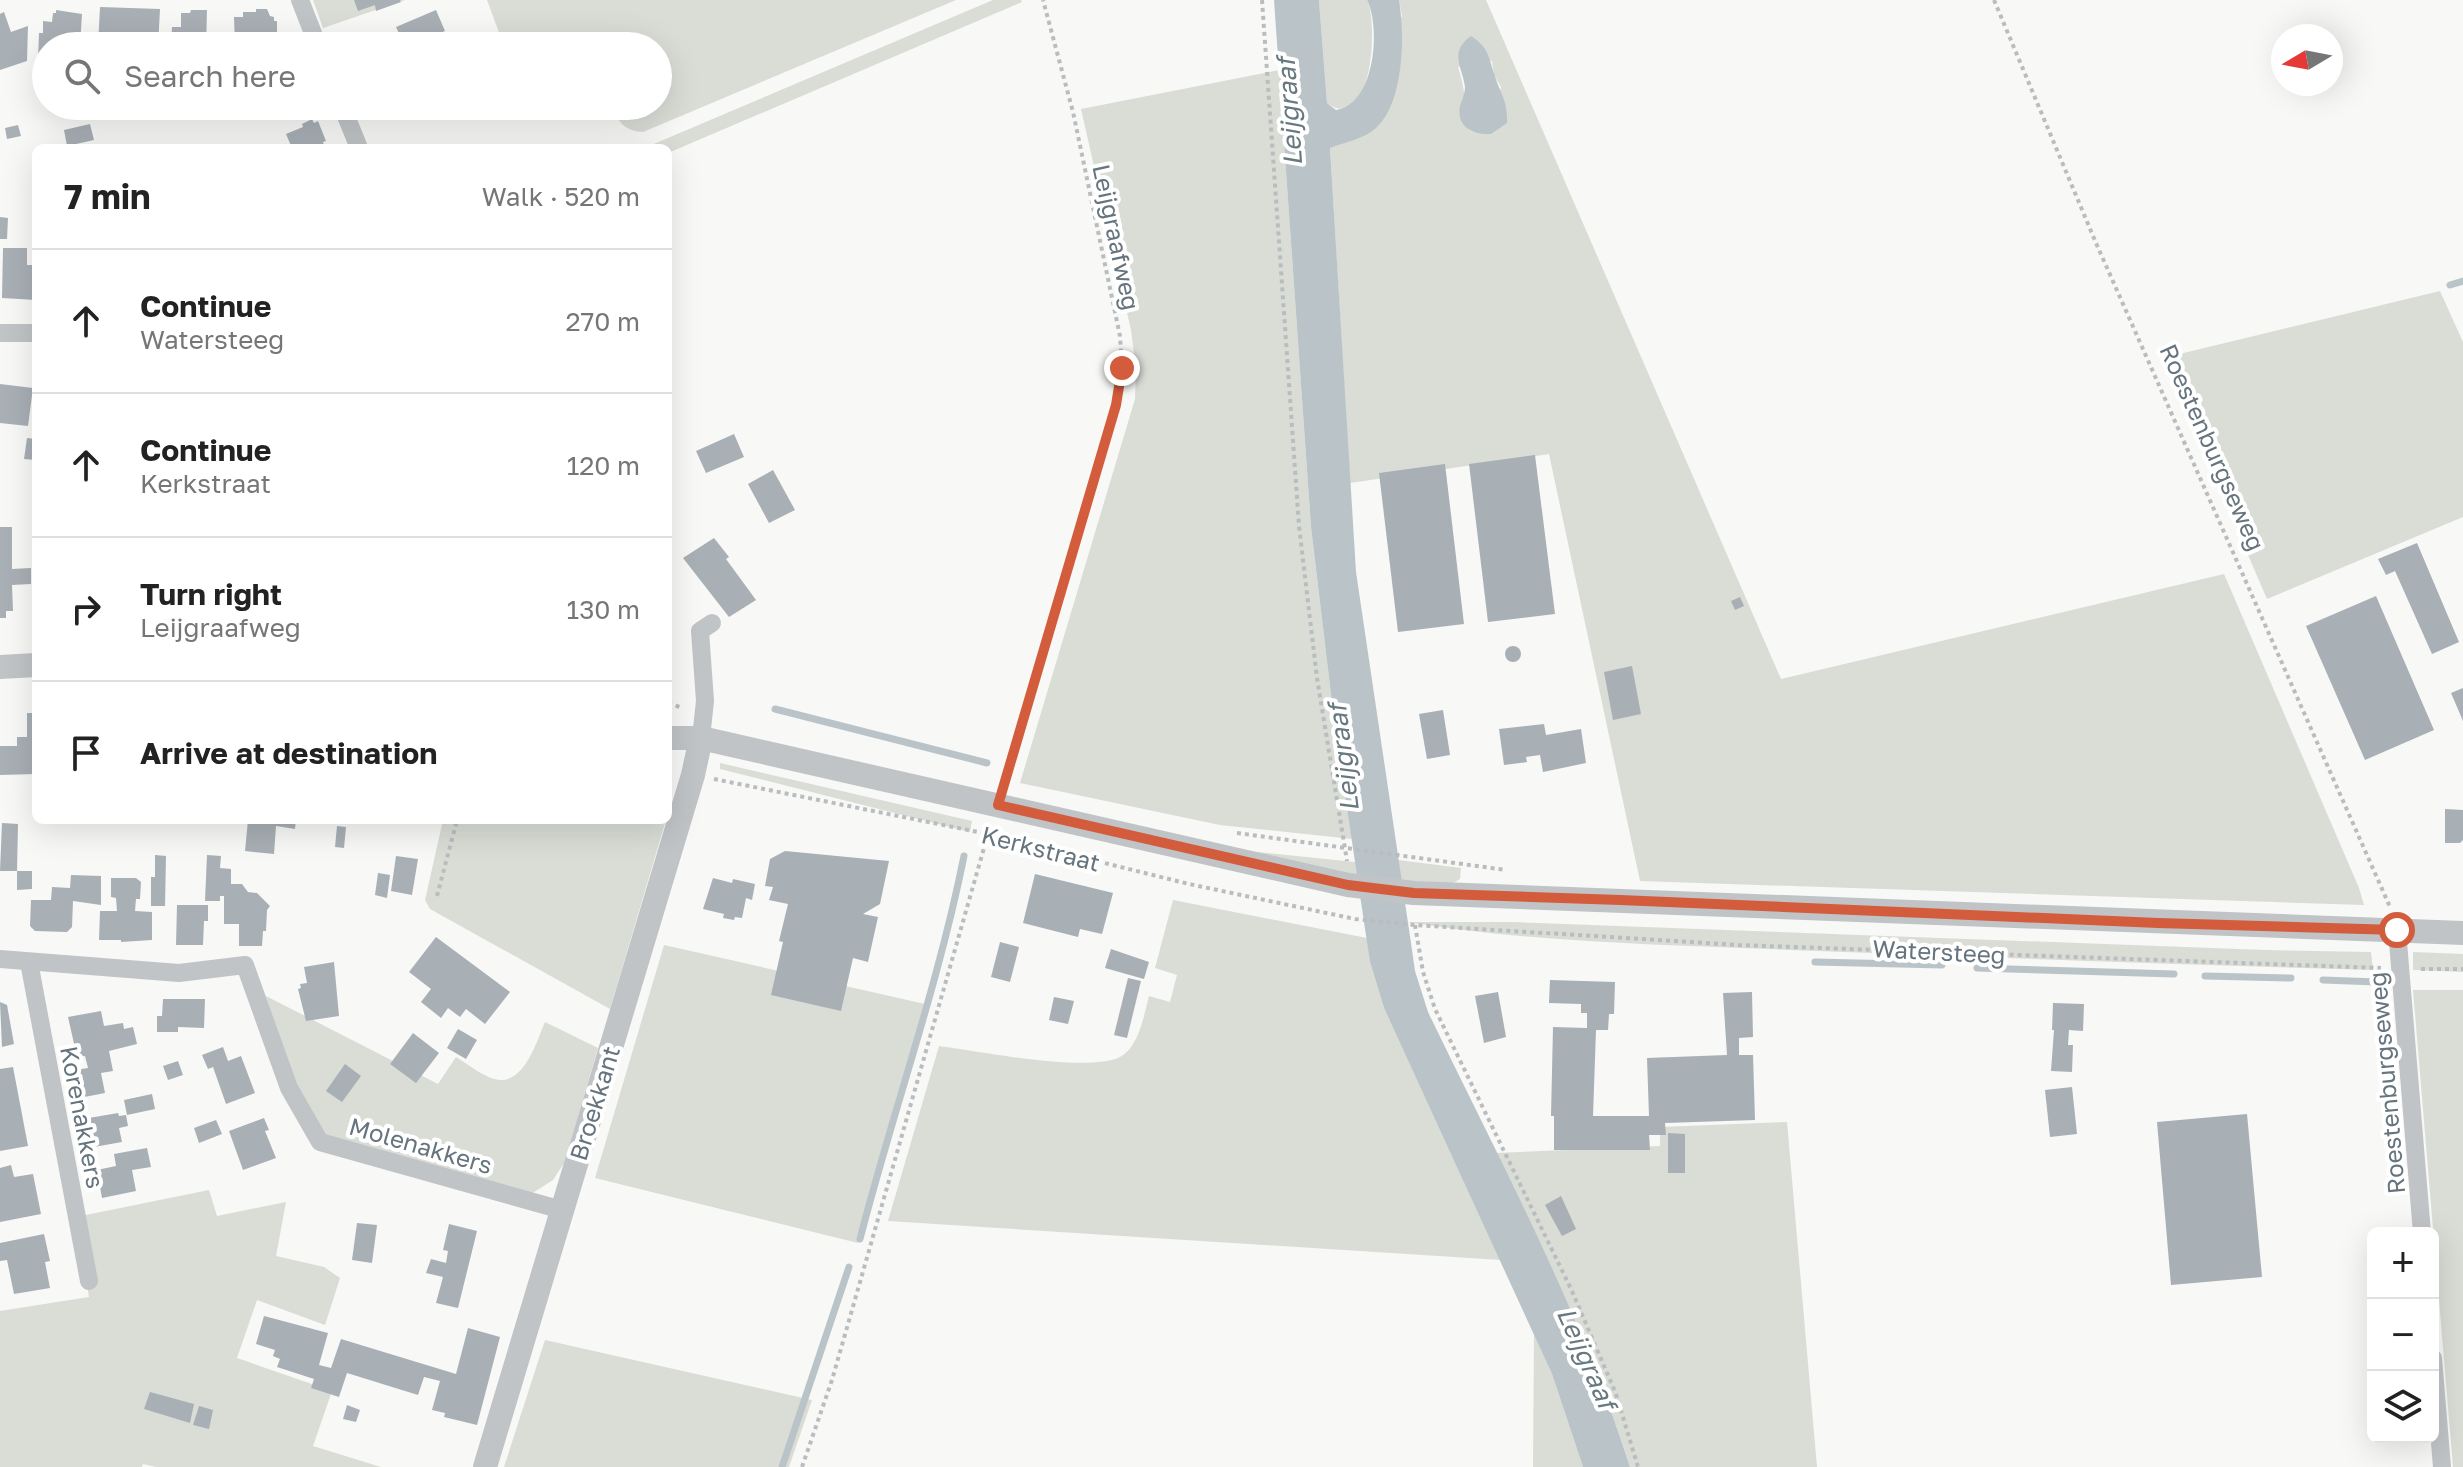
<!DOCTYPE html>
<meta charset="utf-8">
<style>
:root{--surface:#fff;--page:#f6f6f6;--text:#222;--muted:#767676;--line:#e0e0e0}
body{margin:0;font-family:"Golos Text",sans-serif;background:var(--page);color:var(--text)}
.controls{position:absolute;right:24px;bottom:24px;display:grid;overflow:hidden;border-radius:12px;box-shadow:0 8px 32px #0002}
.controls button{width:72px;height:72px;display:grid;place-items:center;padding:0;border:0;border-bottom:2px solid var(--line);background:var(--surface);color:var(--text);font:40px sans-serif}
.compass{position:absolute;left:2271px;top:24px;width:72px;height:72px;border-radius:50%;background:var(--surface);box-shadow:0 8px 32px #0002;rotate:260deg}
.stop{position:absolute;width:24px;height:24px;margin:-18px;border:6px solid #d35c3c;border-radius:50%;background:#fff}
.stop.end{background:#d35c3c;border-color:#fff;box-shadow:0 2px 8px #0008}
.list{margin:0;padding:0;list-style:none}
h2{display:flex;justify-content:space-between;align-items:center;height:104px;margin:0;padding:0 32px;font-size:34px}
h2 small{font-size:26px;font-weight:400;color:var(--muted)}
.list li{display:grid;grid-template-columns:52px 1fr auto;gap:24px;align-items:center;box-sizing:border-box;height:144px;padding:0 32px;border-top:2px solid var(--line)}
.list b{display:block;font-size:30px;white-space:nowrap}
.list p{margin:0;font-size:26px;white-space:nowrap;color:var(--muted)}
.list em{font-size:26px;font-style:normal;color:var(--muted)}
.icon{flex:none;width:44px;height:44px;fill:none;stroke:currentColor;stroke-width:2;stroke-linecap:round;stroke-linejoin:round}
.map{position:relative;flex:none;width:2463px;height:1467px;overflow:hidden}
.search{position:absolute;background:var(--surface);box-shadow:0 8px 32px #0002;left:32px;top:32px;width:640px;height:88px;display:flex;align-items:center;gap:20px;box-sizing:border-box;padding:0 28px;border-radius:44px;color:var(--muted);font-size:30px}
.panel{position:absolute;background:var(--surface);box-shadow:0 8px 32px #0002;left:32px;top:144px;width:640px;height:680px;border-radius:12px}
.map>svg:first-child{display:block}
</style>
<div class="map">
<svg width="2463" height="1467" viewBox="0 0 2463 1467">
<rect width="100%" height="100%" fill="#f8f8f6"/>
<g fill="#d9ddd6" fill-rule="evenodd">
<path d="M313 0H405L323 28Z"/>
<path d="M487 0H956L643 132C624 131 619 122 611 106H658V46H504Z"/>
<path d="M993 0H1021L1022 2 668 153V148H650L649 146Z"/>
<path d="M1319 0H1367C1379 26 1371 135 1327 103Z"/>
<path d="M1399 0H1486L1781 679 2224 574 2359 888 2364 905 1640 881 1549 454 1350 483 1330 147 1351 141 1402 16ZM1492 61 1494 75 1501 87 1491 134 1470 131C1466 109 1465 88 1458 67Z"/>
<path d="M1279 70 1311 527 1335 728 1352 839 1220 825 1020 783 1135 399 1136 370 1131 330 1081 109Z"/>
<path d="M2440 291 2463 342V517L2267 599 2163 358Z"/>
<path d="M720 763 972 821 970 832 720 769Z"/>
<path d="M443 820H666L610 1009 430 909 425 900Z"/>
<path d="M1227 849 1355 862 1358 878Z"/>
<path d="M1398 860 1461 868 1460 879 1450 885 1401 881Z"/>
<path d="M1173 900 1367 938 1370 962 1384 1008 1501 1260 888 1221 939 1046C978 1051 1087 1073 1120 1057 1139 1047 1144 1015 1149 996L1170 1002 1177 975 1155 968Z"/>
<path d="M1407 922H1512L2265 950 2371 952 2373 970C2188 965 2003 958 1817 951 1681 945 1542 944 1407 922Z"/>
<path d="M664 945 925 1004 858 1243 595 1178Z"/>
<path d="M2413 952 2463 954V972L2413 970Z"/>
<path d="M2413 990H2463V1467H2453Z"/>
<path d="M266 996 438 1084 456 1057C468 1064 487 1080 501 1080 526 1080 537 1040 545 1022L598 1048 564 1163 553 1180 528 1196 311 1138Z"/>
<path d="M1787 1122 1817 1467H1630C1595 1356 1546 1257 1496 1153L1660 1146V1127Z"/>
<path d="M209 1190 217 1216 286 1202 276 1256 324 1267 340 1278 325 1325 257 1300 237 1358 332 1391 313 1446 381 1467H156L143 1464 142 1467H0V1311L89 1297 76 1217Z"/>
<path d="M1534 1334 1552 1374 1583 1467H1533Z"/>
<path d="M545 1340 812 1400 789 1467H504Z"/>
</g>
<g fill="#bac4c8">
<path d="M1274 0H1319L1327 103 1336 110C1375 104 1381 28 1367 0H1399C1405 35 1404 103 1376 128 1364 139 1345 142 1330 148L1356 572 1411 943 1415 971 1428 1012C1500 1161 1580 1309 1630 1467H1583L1552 1374 1384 1008 1370 962 1335 728 1311 527Z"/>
<path d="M1471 36C1488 47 1488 55 1494 73 1500 94 1508 100 1507 123L1491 134C1473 135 1456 127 1460 106 1462 100 1465 93 1465 87 1463 68 1448 52 1471 36Z"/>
</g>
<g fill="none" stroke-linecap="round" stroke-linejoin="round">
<g stroke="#bac4c8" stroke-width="7">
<path d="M2450 285 2463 281"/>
<path d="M775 709 987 763"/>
<path d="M1815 962 1942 965"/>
<path d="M1977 968 2174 974"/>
<path d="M2205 976 2291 978"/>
<path d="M2323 980 2377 982 2381 984"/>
<path d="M860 1239C893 1111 938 986 964 856"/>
<path d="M782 1467 849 1267"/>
</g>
</g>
<g fill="#a8afb5">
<path d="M354 0H400L401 2 376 11 375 5 358 11Z"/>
<path d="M100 7 160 9 158 46H98Z"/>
<path d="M256 9H267L270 16 274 17V21H277V32H274L273 40H269V46H235L234 17H243V12H256Z"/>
<path d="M56 10 82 14 80 46H46V61H38L39 33H43V21L52 22 53 13H56Z"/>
<path d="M191 10H207L206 46H171L172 27H181V13H190Z"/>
<path d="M436 10 445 31 419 42 420 46H405L396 27Z"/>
<path d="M4 12 11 32 28 26 27 61 0 70V14Z"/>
<path d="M96 106H117L116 112 96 117Z"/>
<path d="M122 106H149V110L121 117Z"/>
<path d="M312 119 314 123 318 121 326 141 323 142 325 148H292L286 134 303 127 302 124Z"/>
<path d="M90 124 94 140 67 146 64 130Z"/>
<path d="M18 125 21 136 7 139 5 128Z"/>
<path d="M0 217 8 218 7 239H0Z"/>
<path d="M3 248H27V265H36V300L2 298Z"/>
<path d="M0 384 33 388 28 426 0 423Z"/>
<path d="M734 434 744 457 706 473 696 451Z"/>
<path d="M27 438 36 439V460L24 459Z"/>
<path d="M1535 455 1555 614 1488 622 1469 464Z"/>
<path d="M1445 464 1464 624 1398 632 1379 473Z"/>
<path d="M773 470 795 510 769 523 748 484Z"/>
<path d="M0 527H12V569L31 568V584L12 585 13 611H6V618H0Z"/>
<path d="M714 538 729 557 726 559 756 600 729 617 683 558Z"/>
<path d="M2417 543 2459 642 2432 654 2395 571 2386 575 2378 559Z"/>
<path d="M2376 596 2434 730 2365 760 2306 626Z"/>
<path d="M1740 597 1744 606 1735 610 1731 601Z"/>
<circle cx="1513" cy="654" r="8"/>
<path d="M1632 666 1641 714 1613 720 1604 672Z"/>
<path d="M2463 688V721L2451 693Z"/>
<path d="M1443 710 1450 755 1427 759 1419 714Z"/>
<path d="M27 713H36V774L0 775V746H17V737H27Z"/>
<path d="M1544 724 1546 735 1581 729 1586 763 1543 772 1540 755 1526 757 1527 762 1504 765 1499 729Z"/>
<path d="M2445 809 2463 810V840L2460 843H2445Z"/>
<path d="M248 820H296L295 829 276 826 274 854 245 851Z"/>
<path d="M2 823 18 824 17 871H0Z"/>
<path d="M337 826 346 827 344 848 335 847Z"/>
<path d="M785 851 889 861 880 904 863 914 878 917 868 962 853 958 841 1011 771 995 783 942 779 941 788 904 769 900 773 887 765 886 770 859Z"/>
<path d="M155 855 166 856 165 906H151V877H155Z"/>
<path d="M207 855 221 856 220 868 231 869V884H242L248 892 257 893 270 906 267 910 266 931H263L262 946H239V924H224V896H220V901H205Z"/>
<path d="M396 856 418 859 412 895 391 891Z"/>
<path d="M17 871H32V889L17 890Z"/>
<path d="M378 873 390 875 387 898 375 895Z"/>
<path d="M1035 874 1113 893 1102 934 1080 929 1078 937 1023 923Z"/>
<path d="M71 875 101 876V905L73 901 72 927 67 932 35 931 30 926 31 900H51L52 887 70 888Z"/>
<path d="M111 878H136L141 882 140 899H136L135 911 152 912V940L121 942V940H99L100 911H117L116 898 111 897Z"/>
<path d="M713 878 732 883 733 879 755 884 752 900 746 898 742 918 735 917 734 920 723 918 724 914 703 909Z"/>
<path d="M177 905H208V921H204L203 945H176Z"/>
<path d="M436 937 510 992 485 1024 466 1009 460 1017 448 1008 441 1018 421 1002 431 989 409 972Z"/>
<path d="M1000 942 1019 947 1010 982 991 977Z"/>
<path d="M1111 949 1149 962 1144 979 1105 968Z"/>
<path d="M334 962 339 1016 306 1021 298 989 301 988 300 984 307 983 304 967Z"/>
<path d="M1128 978 1141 981 1127 1038 1114 1035Z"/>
<path d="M1550 980 1615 982 1614 1014H1609L1608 1030H1596L1593 1116H1649L1647 1058 1727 1055 1723 993 1752 992 1753 1037 1739 1038V1055H1753L1755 1120 1665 1123 1666 1135H1649L1650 1150H1554V1116H1551L1553 1027 1587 1028V1013H1581V1004L1549 1003Z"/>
<path d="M1498 992 1506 1037 1484 1043 1475 996Z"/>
<path d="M1054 997 1074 1001 1068 1024 1049 1020Z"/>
<path d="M163 999H205L204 1028 178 1027V1032H157V1016H162Z"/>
<path d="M0 1002 7 1005 14 1044 2 1047Z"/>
<path d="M2053 1003 2084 1004 2083 1031 2069 1030 2068 1045H2073L2072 1072 2051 1071 2054 1030H2052Z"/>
<path d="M101 1011 104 1026 123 1023 124 1029 133 1027 137 1044 109 1051 113 1071 101 1073 105 1093 74 1099 69 1071 88 1068 85 1056 77 1057 68 1017Z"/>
<path d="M458 1029 477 1040 466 1059 447 1048Z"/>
<path d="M413 1033 439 1053 416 1083 390 1064Z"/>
<path d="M223 1047 228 1061 241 1056 255 1093 226 1104 213 1067 208 1069 202 1055Z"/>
<path d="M178 1061 183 1075 168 1080 163 1066Z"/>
<path d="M345 1064 361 1076 342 1102 326 1091Z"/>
<path d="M13 1067 28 1146 0 1151V1069Z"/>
<path d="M2072 1087 2077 1134 2050 1137 2045 1090Z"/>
<path d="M152 1094 155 1109 127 1115 124 1100Z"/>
<path d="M118 1113 119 1116 126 1115 128 1126 119 1128 122 1142 88 1148 83 1119Z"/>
<path d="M2247 1114 2262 1277 2171 1285 2157 1122Z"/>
<path d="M264 1118 269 1130 265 1131 276 1158 243 1170 229 1131Z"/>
<path d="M216 1120 222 1134 199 1143 194 1128Z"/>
<path d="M1668 1133 1685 1134V1173H1668Z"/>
<path d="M147 1148 151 1167 132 1170 136 1191 102 1198 97 1170 116 1166 114 1154Z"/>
<path d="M11 1165 14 1177 33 1174 41 1214 0 1222V1168Z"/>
<path d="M1561 1196 1576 1229 1562 1236 1545 1205Z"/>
<path d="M357 1223 377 1225 372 1263 352 1260Z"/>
<path d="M449 1224 477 1231 458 1308 436 1303 443 1277 426 1273 431 1259 446 1263 448 1251 443 1250Z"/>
<path d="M44 1234 50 1261 45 1262 50 1288 14 1294 7 1260 0 1261V1243Z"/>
<path d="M264 1316 328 1333 319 1365 331 1368 341 1339 456 1374 468 1328 500 1337 477 1425 444 1417 445 1413 432 1410 440 1381 424 1377 418 1395 347 1373 339 1397 311 1388 314 1379 277 1367 280 1359 273 1356 275 1350 256 1344Z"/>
<path d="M150 1392 194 1404 190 1423 144 1409Z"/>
<path d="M347 1405 360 1410 356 1422 343 1419Z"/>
<path d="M199 1406 213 1410 209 1429 193 1425Z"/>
</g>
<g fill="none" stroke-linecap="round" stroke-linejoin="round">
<g stroke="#babdbf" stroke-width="4" stroke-dasharray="4 4" stroke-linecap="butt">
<path d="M1262 0 1299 526 1317 678 1347 861"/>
<path d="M1994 0 2096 243 2390 907"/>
<path d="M668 703 683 708"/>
<path d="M714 779 988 834 1189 884 1355 919 1415 925 1738 945 2381 968"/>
<path d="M1004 784 1116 405 1122 368 1120 336 1073 112 1043 0"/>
<path d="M1237 833 1506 870"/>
<path d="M437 896 457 820"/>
<path d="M1415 925 1423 972 1435 1009 1572 1291 1616 1394 1638 1467"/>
<path d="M2421 969H2463"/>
<path d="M802 1467 832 1380 988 834"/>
</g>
<g stroke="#c0c4c7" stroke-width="18">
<path d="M300 0 318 46"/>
<path d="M342 106 359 148"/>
<path d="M0 333H36"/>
<path d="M701 738 705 701 700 631 712 623"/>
<path d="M2397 930 2422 1233"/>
<path d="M0 959 179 973 245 965 289 1088 320 1142 562 1210"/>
<path d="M29 962 89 1281"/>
<path d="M2433 1358 2442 1467"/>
</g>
<g stroke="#c0c4c7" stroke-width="24">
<path d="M0 667 36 665"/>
<path d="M668 738H701L1348 885 1414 893 2463 933"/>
<path d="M485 1467 693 775 701 738"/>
</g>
</g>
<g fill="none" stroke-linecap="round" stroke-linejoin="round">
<path stroke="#d35c3c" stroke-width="10" d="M1122 368 1116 405 998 805 1348 885 1414 893 1620 900 2158 923 2397 930"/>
</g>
<g text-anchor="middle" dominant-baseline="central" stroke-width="8" stroke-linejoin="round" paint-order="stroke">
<g font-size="24" fill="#66747e" stroke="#fff">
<text transform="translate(1117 237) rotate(78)">Leijgraafweg</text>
<text transform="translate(2213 447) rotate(66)">Roestenburgseweg</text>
<text transform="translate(1041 848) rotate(14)">Kerkstraat</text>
<text transform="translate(1939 951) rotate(3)">Watersteeg</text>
<text transform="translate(2386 1083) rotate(-95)">Roestenburgseweg</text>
<text transform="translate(594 1103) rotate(-73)">Broekkant</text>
<text transform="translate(83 1117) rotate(79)">Korenakkers</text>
<text transform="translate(421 1145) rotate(16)">Molenakkers</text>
</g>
<g font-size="26" font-style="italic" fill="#67797f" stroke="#fff">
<text transform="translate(1289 112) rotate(-94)">Leijgraaf</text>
<text transform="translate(1343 758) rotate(-97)">Leijgraaf</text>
<text transform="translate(1587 1358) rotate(66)">Leijgraaf</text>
</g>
</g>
</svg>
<div class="controls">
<button>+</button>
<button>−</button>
<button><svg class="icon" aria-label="layers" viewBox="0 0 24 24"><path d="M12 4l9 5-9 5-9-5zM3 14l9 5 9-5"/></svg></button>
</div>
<svg class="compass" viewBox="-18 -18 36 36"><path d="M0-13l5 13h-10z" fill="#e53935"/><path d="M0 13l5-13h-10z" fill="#767676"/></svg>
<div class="stop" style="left:2397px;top:930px"></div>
<div class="stop end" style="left:1122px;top:368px"></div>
<div class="search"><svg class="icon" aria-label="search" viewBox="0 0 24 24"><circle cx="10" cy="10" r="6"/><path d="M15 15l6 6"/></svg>Search here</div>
<section class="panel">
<h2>7 min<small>Walk · 520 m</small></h2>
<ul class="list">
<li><svg class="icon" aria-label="ahead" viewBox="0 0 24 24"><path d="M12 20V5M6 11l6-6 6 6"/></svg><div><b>Continue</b><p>Watersteeg</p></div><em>270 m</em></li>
<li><svg class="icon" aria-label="ahead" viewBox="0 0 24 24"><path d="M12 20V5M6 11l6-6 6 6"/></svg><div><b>Continue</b><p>Kerkstraat</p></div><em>120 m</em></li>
<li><svg class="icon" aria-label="right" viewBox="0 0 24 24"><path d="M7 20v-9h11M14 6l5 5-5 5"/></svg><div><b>Turn right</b><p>Leijgraafweg</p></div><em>130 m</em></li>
<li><svg class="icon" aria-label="arrive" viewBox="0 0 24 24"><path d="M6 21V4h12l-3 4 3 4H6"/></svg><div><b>Arrive at destination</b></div></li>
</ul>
</section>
</div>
